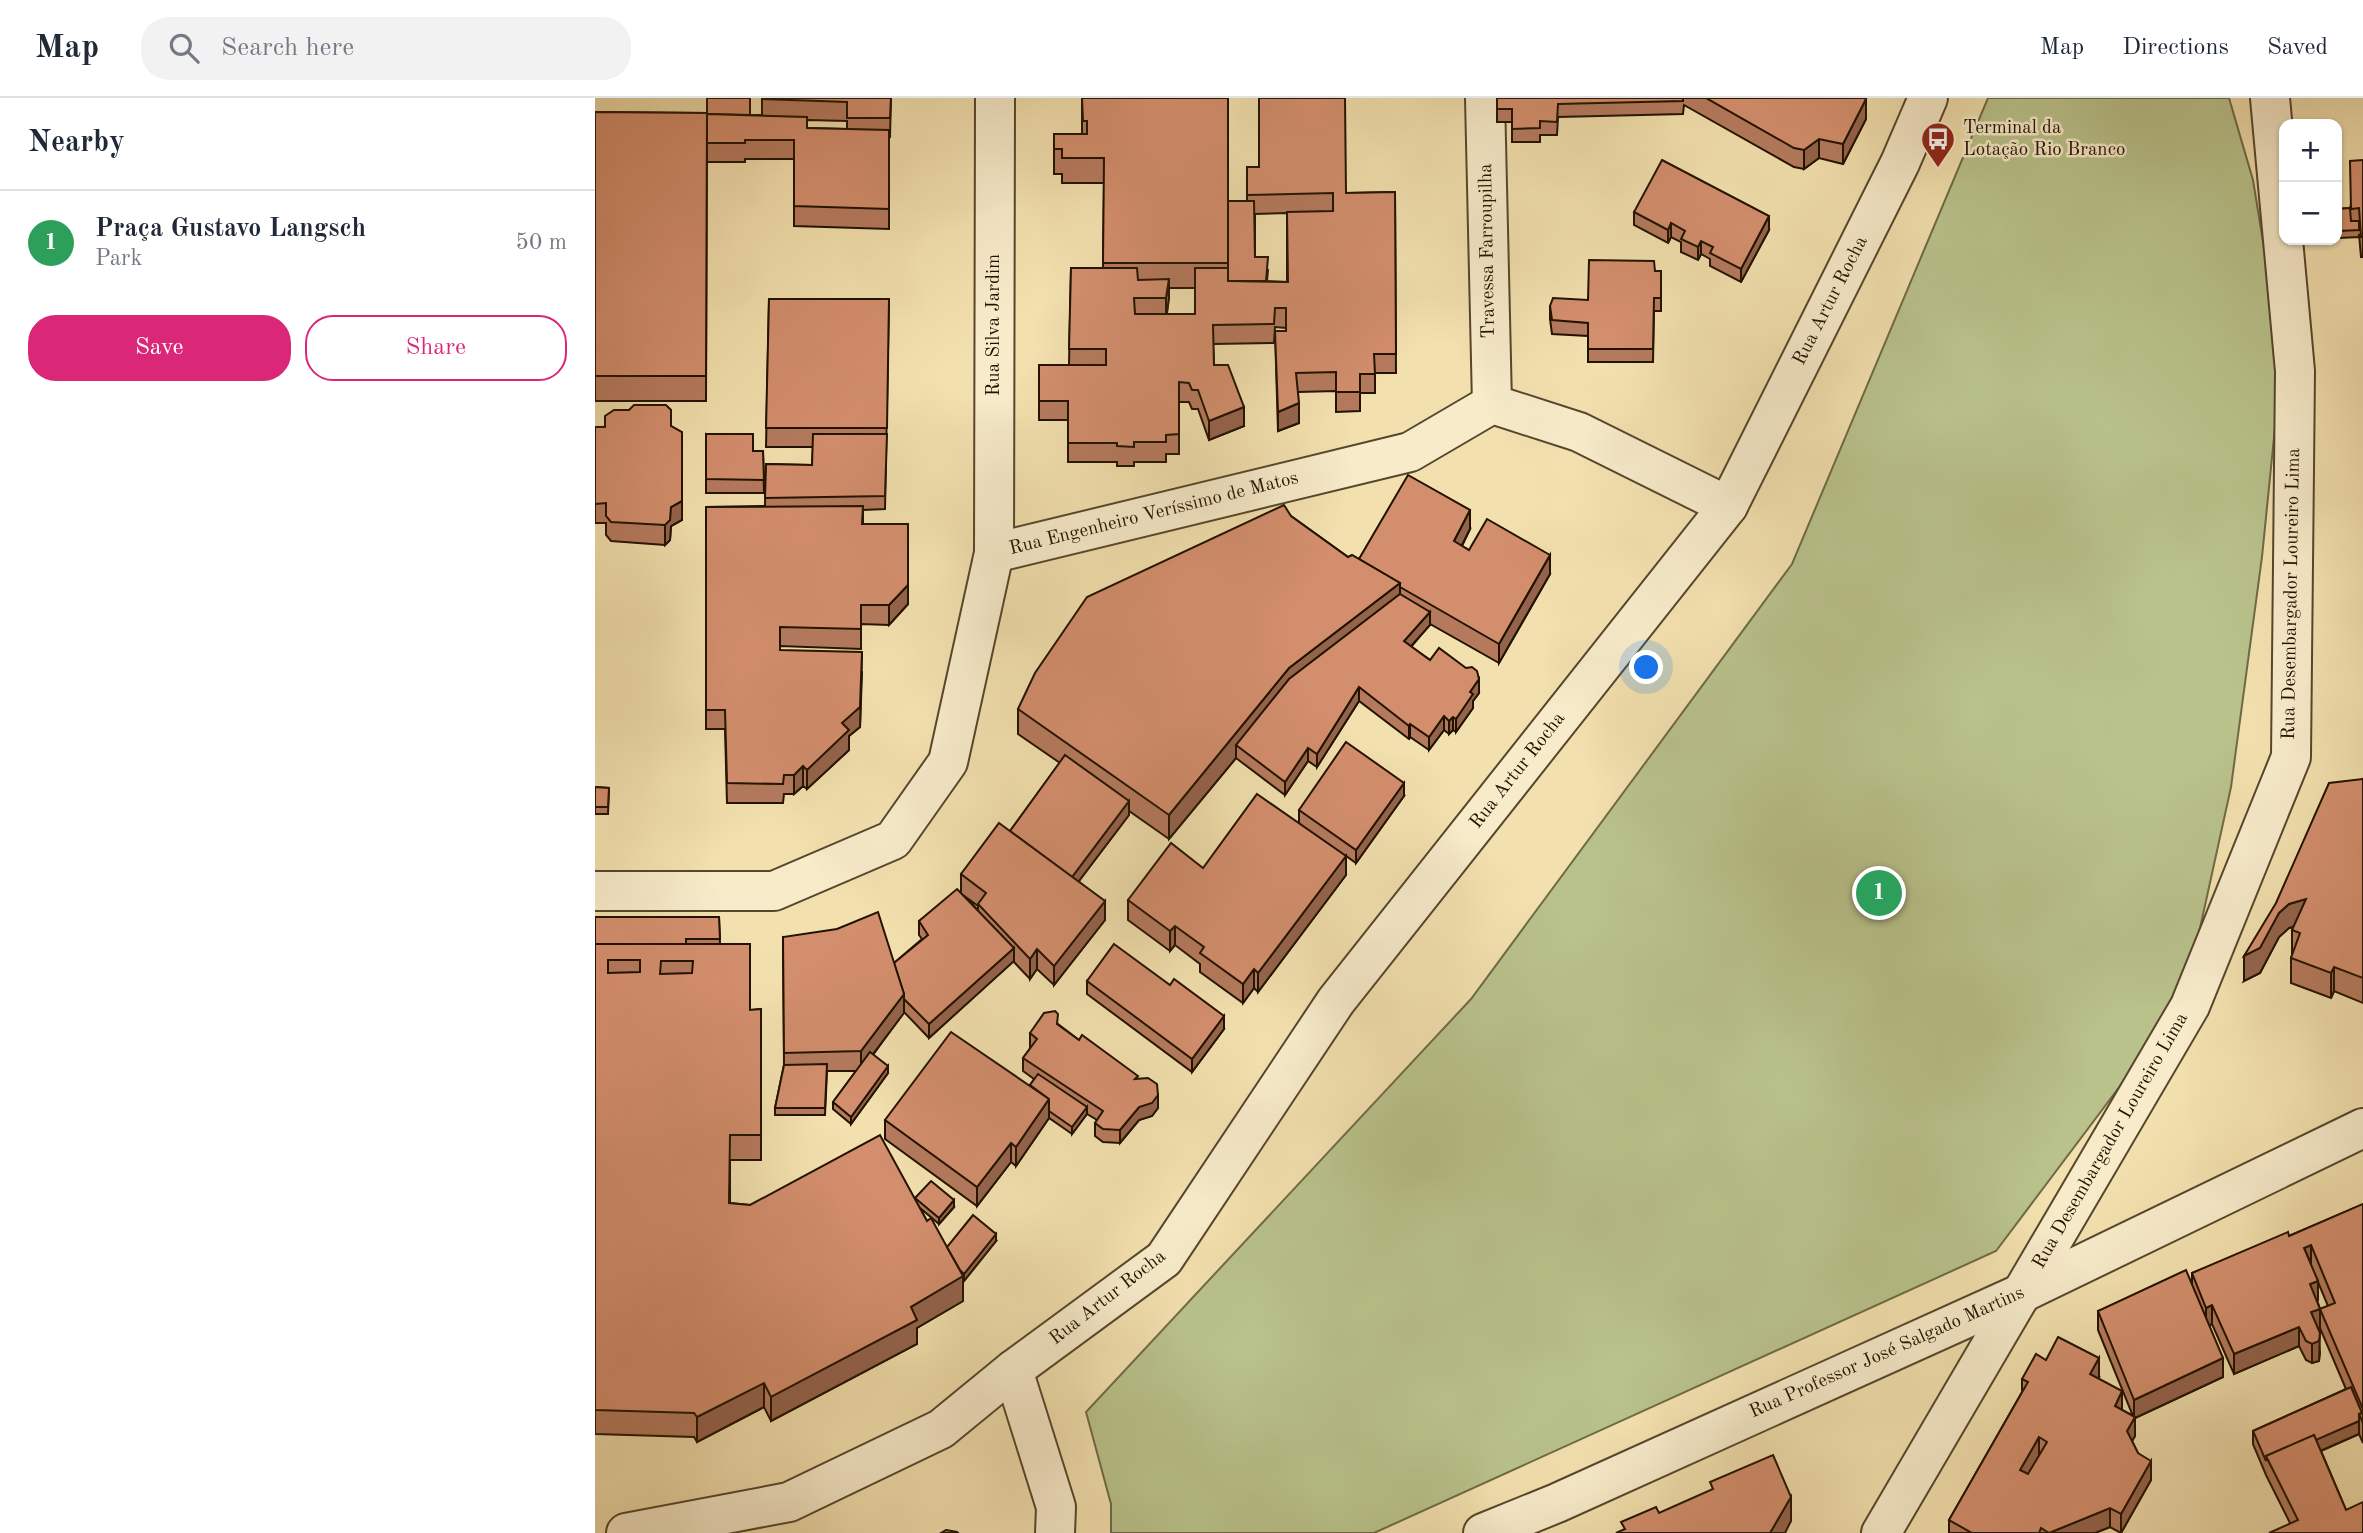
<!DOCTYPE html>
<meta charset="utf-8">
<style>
:root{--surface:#fff;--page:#f2f2f3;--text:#1f2937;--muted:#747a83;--line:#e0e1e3;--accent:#db2777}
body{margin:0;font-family:"Old Standard TT",serif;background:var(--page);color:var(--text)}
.controls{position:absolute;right:21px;top:21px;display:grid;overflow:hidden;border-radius:14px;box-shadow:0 2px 5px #0004}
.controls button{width:63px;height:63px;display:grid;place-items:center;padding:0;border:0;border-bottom:2px solid var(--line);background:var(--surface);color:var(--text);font:35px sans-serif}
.you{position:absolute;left:1052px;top:570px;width:24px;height:24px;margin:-18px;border:5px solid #fff;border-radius:50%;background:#1a73e8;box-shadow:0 0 0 10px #1a73e833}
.badge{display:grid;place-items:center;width:46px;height:46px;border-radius:50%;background:var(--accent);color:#fff;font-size:23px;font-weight:700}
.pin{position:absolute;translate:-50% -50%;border:4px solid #fff;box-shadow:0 2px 7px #0006}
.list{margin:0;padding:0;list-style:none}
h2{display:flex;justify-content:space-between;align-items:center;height:91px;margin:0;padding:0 28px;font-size:30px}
h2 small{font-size:23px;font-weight:400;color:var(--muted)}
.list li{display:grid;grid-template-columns:46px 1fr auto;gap:21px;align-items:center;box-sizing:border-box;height:105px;padding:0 28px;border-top:2px solid var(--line)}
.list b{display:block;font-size:26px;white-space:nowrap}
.list p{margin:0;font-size:23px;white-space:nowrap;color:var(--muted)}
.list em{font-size:23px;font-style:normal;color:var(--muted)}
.actions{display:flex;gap:14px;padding:21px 28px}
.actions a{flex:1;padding:16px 0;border:2px solid var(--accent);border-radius:28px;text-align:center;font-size:24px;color:var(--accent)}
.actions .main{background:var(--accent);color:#fff}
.icon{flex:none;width:38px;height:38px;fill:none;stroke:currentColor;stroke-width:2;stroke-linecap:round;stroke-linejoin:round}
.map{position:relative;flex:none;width:1768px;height:1435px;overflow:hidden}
header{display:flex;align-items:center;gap:42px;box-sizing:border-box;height:98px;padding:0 35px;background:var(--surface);border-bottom:2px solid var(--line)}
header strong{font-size:33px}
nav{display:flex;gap:38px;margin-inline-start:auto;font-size:24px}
.search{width:490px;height:63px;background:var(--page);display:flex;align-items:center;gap:18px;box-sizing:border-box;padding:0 24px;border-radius:28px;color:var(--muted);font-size:26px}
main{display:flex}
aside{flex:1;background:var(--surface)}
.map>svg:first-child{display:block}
</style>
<header>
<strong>Map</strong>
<div class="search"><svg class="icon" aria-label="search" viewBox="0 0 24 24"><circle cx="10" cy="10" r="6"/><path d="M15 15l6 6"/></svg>Search here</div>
<nav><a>Map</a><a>Directions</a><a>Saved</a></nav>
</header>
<main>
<aside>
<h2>Nearby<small></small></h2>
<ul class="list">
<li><span class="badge" style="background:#2e9e5b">1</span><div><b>Praça Gustavo Langsch</b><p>Park</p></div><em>50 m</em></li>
</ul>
<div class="actions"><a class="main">Save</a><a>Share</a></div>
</aside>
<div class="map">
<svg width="1768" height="1435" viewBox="0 0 1768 1435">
<rect width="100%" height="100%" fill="#f2e0ae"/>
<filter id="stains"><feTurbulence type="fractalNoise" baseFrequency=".00286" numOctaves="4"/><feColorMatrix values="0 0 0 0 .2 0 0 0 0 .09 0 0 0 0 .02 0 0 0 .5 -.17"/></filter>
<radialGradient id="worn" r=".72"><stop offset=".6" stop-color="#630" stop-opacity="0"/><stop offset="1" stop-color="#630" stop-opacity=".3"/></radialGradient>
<path fill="#b9c28b" stroke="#6e6a46" stroke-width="2" d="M1393 0H1634L1658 82 1687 260 1667 459 1636 689 1589 903 1401 1153 779 1435H516V1406L491 1314 876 901 1197 466Z"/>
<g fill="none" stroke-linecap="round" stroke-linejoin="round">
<g stroke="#56462c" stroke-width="42">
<g id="minor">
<path d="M890 0 897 306"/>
<path d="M399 455 815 354 897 306 984 334 1133 408"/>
<path d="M0 793H179L298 742 353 664 399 455 400 0"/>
<path d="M418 1272 461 1409 460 1435"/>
<path d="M31 1435 194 1404 346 1331 418 1272 569 1161 741 903 1133 408 1305 65 1333 0"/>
<path d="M888 1435 962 1405 1427 1195 1768 1030"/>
<path d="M1286 1435 1595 908 1696 659 1700 273 1675 0"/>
</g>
</g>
<use href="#minor" stroke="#f7ebca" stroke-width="38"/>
</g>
<g fill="#b57a5e" stroke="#221200" stroke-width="2" fill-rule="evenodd">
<path d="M112 0 155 17H167V0H296L295 39H294V131L199 128V61H150V64H112ZM212 22 252 23V31L212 30Z"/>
<path d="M487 0 633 103H652V69L751 95 800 94 801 275H780V295H765V313L741 314V293L703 294 704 325 683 333 680 233H691V230L680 229 679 245 618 246 619 267 649 328 614 342 603 311H597L594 304H584V356H571V364H539V368H522V364H473V322H444V267H474L476 170H508L509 85H467V76H459V36H487ZM692 115V184L672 183 673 172 660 159V116ZM574 190H600V216H572Z"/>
<path d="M902 0H1269L1271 21 1248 66 1224 60 1209 71 1199 69 1089 7 1088 16 963 19 962 37H945V44H917V24H902Z"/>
<path d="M0 14 112 15 111 303H0Z"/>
<path d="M1768 62V159H1766L1764 136V139L1744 140 1743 132H1742V111L1755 110Z"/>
<path d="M1039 114 1174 132 1146 184 1115 168V161L1106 156 1103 162 1086 154V144L1076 139 1073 145 1039 127Z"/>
<path d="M1060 173H1066V213H1059L1058 264H993V238L957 236 955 221V208L993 202Z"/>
<path d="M174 201H294L290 411 268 412V426L313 506 294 527 266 526V551L185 548V552L267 574 265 629 254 638V652L212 691 208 688 199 696H189L188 705H132L130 631H111V409L170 408 171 366 217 367 218 349H171Z"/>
<path d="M76 328 87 422 76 428 75 442 70 447 16 443 11 437V425H0V329Z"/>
<path d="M111 336 158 353H168L169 395H111Z"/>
<path d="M696 418 753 459 764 461 875 431 867 448 874 452 955 476 904 565 835 526 816 549 884 595 878 603V610L861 634 858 632 854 636 849 632 834 652 815 639 814 641 764 603 722 669 713 663 690 697 641 660 574 741 534 713V717L484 783 510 822 459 887 442 871 435 881 418 863 334 940 309 914 278 957 293 975 256 1026 238 1011V1004L261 973H232L230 1017H180V1010L189 967 188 839 299 865 327 841 324 837V823L366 795V776L415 733 465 665 423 636V611ZM368 797 383 808V812Z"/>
<path d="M1768 681V905L1739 893 1736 900 1696 885V860L1697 857V832L1698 829 1694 830 1684 839 1665 875 1649 883Z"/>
<path d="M0 689 14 690 13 716H0Z"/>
<path d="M809 698 761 765 751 758V777L663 894 659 890 648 905 605 874V866L580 847 575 853 533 822V802L608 770 704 725V712Z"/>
<path d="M0 819H124L125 846 155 912 166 911V1062H135V1105L155 1107 320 1102V1100L359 1109 344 1126 325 1110 332 1123 352 1149 401 1143 369 1183 368 1182V1203L322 1230V1246L176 1323 169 1309 102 1344 99 1339 0 1336Z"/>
<path d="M492 883 629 931 597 974 492 896Z"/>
<path d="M463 926 484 942 543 981 563 1010 557 1018 544 1022 525 1045 508 1044 500 1038V1025L502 1022 492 1016 477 1036 454 1020 421 1068 416 1064 382 1108 290 1041V1022L435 987 439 981 428 973V960L436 949H435V935Z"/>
<path d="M1768 1106V1345L1764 1336 1726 1353 1751 1412 1768 1435 1695 1425 1671 1377 1658 1346V1333L1751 1291 1725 1230 1723 1231 1725 1255 1724 1263 1717 1265 1711 1262 1704 1248 1639 1276 1617 1226 1614 1227 1628 1279 1540 1320V1338L1537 1343 1556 1382 1526 1435 1515 1429 1500 1435H1354V1422L1427 1294V1281L1451 1262 1504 1279 1503 1280 1527 1312 1538 1318 1503 1232V1213L1597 1186V1175L1694 1138ZM1723 1184 1733 1208 1725 1211 1722 1202H1723Z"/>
</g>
<g fill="#94634c" stroke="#221200" stroke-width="2">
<path d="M1271 1V21L1248 66V46Z"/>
<path d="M1224 41V60L1209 71V52Z"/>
<path d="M1174 118V132L1146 184V171Z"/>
<path d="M1076 125V139L1073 145V132Z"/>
<path d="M1106 143V156L1103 162V149Z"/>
<path d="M574 181V201L571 220V200Z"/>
<path d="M704 305V325L683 333V314Z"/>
<path d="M649 309V328L614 342V323Z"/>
<path d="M87 403V422L76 428 75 442 70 447V427L76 409Z"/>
<path d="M875 412V431L859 463V443Z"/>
<path d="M955 457V476L904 565V546Z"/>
<path d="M805 485V509L641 647V660L574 741V717L694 570Z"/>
<path d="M313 487V506L294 527V507Z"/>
<path d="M835 514V527L809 556V543Z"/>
<path d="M267 554 265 629 254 638V652L212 691V672L247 625Z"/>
<path d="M884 581V595L878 603V610L861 634V621L875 594Z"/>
<path d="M764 589V603L722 669V656Z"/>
<path d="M849 618V632L834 652V639Z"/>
<path d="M858 619V632L854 636V623Z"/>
<path d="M815 626V639L814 641V628Z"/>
<path d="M713 650V663L690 697V684Z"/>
<path d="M208 668V688L199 696V677Z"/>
<path d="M809 685V698L761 765V752Z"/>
<path d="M534 703V717L474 796V783Z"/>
<path d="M751 758V777L663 894V875Z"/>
<path d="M1711 801V825L1694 830 1684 839 1665 875 1649 883V858L1684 815 1694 806Z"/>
<path d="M510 803V822L459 887V868Z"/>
<path d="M580 828V847L575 853V833Z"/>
<path d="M419 850V863L334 940V926Z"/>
<path d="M442 851V871L435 881V861Z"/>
<path d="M1739 869V893L1736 900V875Z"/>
<path d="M659 871V890L648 905V886Z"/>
<path d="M309 896V915L266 972V953Z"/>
<path d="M629 918V931L597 974V961Z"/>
<path d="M293 968V975L256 1026V1019Z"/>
<path d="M563 997V1010L557 1018 544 1022 525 1045V1032L544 1009Z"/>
<path d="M454 1001V1020L421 1068V1049Z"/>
<path d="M492 1009V1016L477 1036V1029Z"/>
<path d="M416 1045V1064L382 1108V1089Z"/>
<path d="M359 1102V1109L344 1126V1120Z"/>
<path d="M401 1136V1143L369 1183V1176Z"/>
<path d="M1716 1147V1166L1709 1150Z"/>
<path d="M368 1178V1203L322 1230V1246L176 1323V1299L316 1209Z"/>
<path d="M1723 1183V1202L1715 1205V1186Z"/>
<path d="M1617 1207V1226L1611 1229V1210Z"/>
<path d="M1725 1211V1230L1716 1234V1214Z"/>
<path d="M1704 1229V1248L1639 1276V1256Z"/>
<path d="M1725 1235 1724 1263 1717 1265V1246Z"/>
<path d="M1504 1260V1279L1495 1295V1276Z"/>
<path d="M1628 1260V1279L1540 1320V1338L1532 1352V1333L1539 1321V1302Z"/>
<path d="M169 1285V1309L102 1344V1319Z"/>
<path d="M1527 1293V1313L1520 1308Z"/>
<path d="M1764 1323V1336L1679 1373 1673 1362Z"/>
<path d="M1444 1339V1358L1425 1391V1372Z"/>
<path d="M1556 1363V1382L1526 1435V1416Z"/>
<path d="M1196 1399V1423L1190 1435H1175Z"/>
<path d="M1515 1410V1429L1500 1435H1454Z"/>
</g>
<g fill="#d38e6d" stroke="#221200" stroke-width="2" fill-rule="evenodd">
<path d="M112 0H155V17L112 16V28Z"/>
<path d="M167 0H296L295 20H252V4L167 1Z"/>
<path d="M487 0H633V165H508L509 60H467V51H459V36H492V23H488Z"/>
<path d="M664 0H750L751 95 800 94 801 256H779L780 276H765V294H741V274L701 275 704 305 683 314 680 233H691V210H680L679 226 618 227 619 267H633L649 309 614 323 603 292H597L594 285 584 284V336L571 337V344H539V349L522 348V345H473V303H444V267H511V251H474L476 170H542L543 182 574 181 571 200H539L540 216H600V170H633V183L693 184 692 114 738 113V95L652 97V69H664Z"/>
<path d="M902 0H1088V3L963 6 962 24 945 23V30L917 31V11H902Z"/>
<path d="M1111 0H1269L1271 1 1248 46 1224 41 1209 52 1199 50Z"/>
<path d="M0 14 112 15 111 278H0Z"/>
<path d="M112 16 212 19V30L294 32V111L199 108V42H150V45H112Z"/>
<path d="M1067 62 1174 118 1146 171 1115 155 1118 149 1106 143 1103 149 1086 141 1090 133 1076 125 1073 132 1039 114Z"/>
<path d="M1768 62V139H1766L1764 110 1756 111 1755 63Z"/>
<path d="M633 103H659L660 159H673L671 183H633Z"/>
<path d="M1755 110 1756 123H1764V132L1744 133 1743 125H1742V111Z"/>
<path d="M994 162 1059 163 1060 173H1066V200H1059L1058 251H993V225L957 222 955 208 958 200 993 202Z"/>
<path d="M174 201H294L292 330H171Z"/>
<path d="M39 307H71L76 312V328L87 334V403L76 409 75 422 70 427 16 424 11 418V405L0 406V329H10V318L19 312H34Z"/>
<path d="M111 336H158V353H168L169 382 111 381Z"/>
<path d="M218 336H292L290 398 170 400 171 366 217 367Z"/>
<path d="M813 377 875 412 859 443 874 452 892 421 955 457 904 546 805 489V485L764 461Z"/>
<path d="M689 407 696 418 753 459 757 457 805 485 694 570 574 717 423 611 440 575 492 499Z"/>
<path d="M268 408 267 426H313V487L294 507H266V531L185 529V552L267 554 265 609 247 625 254 632 212 672 208 668 199 677H189L188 686 132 685 130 612H111V409Z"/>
<path d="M805 496 835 514 809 543 835 562 844 550 871 570 877 569 882 573 884 581 875 594 878 596 861 621 858 619 854 623 849 618 834 639 815 626 814 628 764 589 722 656 713 650 690 684 641 647 694 581Z"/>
<path d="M751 644 809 685 761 752 704 712Z"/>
<path d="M470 657 534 703 477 779 415 733Z"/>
<path d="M1768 681V880L1739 869 1736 875 1696 860 1705 835 1697 832 1711 801 1694 806 1684 815 1665 850 1649 858 1681 805 1734 685Z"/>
<path d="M0 689 14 690 13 709H0Z"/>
<path d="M662 696 751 758 663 875 659 871 648 886 605 855 609 849 580 828 575 833 533 802 576 745 608 770Z"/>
<path d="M404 725 510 803 459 868 442 851 435 861 383 806 391 795 366 776Z"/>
<path d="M362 791 419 850 334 926 309 901V896L299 865 333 837 324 823Z"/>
<path d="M283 814 309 896 266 953 189 955 188 839 242 831Z"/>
<path d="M0 819H124L125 841H91V846H0Z"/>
<path d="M0 846H155V912L166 911V1037H135L134 1105 155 1107 285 1037 332 1123 336 1120 368 1178 316 1209 322 1222 176 1299 169 1285 102 1319 99 1315 0 1312ZM13 862H45V874L13 875ZM66 863H98L97 875 65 876Z"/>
<path d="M519 846 575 887 579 881 629 918 597 961 492 883Z"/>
<path d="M460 913 463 916 462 926 484 942 487 937 543 978 540 981 553 980 562 986 563 997 557 1005 544 1009 525 1032 508 1031 500 1025 508 1013 428 960 442 941 435 935 449 915Z"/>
<path d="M356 934 454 1001 421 1049 416 1045 382 1089 290 1022Z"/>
<path d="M275 954 293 968 256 1019 238 1004Z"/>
<path d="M232 966 230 1010H180L189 967Z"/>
<path d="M443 976 492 1009 477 1029 454 1013V1001L435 987Z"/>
<path d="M336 1083 359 1102 344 1120 320 1100Z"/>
<path d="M1768 1106V1311L1725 1211 1716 1214 1725 1235 1724 1243 1717 1246 1711 1243 1704 1229 1639 1256 1617 1207 1611 1210 1597 1175 1693 1134 1694 1138ZM1716 1147 1740 1205 1725 1211 1715 1186 1723 1183 1709 1150Z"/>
<path d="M378 1117 401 1136 369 1176 365 1172 352 1149Z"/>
<path d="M1591 1172 1628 1260 1539 1302 1503 1213Z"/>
<path d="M1463 1239 1504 1260 1495 1276 1527 1293 1520 1308 1540 1319 1532 1333 1543 1355 1556 1363 1526 1416 1515 1410 1454 1435 1446 1430 1444 1435H1377L1354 1422 1433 1284 1427 1281 1441 1256 1451 1262ZM1444 1339 1452 1344 1433 1376 1425 1372Z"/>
<path d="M1756 1289 1767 1315 1764 1316V1323L1721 1342 1719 1337 1671 1358V1363L1658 1333Z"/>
<path d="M1768 1315V1325L1764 1316Z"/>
<path d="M1719 1337 1751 1412 1768 1404V1435H1674L1703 1422 1671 1358Z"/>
<path d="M1178 1357 1196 1399 1175 1435H1021L1030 1431 1026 1424 1061 1409 1064 1415 1118 1391 1115 1384Z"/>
<path d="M351 1432 362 1434 363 1435H346Z"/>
</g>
<defs>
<g id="bus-pin" transform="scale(1.75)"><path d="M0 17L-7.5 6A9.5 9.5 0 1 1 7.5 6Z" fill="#8f2418" stroke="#f7ebca"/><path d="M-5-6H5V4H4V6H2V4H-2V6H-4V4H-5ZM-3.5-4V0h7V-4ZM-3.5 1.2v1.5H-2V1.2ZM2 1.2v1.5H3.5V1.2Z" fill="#fff"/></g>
</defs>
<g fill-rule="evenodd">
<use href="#bus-pin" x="1343" y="41"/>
</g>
<g text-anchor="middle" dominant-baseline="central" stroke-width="5" stroke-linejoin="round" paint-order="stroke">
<g font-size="19" fill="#221200" stroke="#f7ebca" text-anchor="start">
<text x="1368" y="30">Terminal da<tspan x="1368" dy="22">Lotação Rio Branco</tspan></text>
</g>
<g font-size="19" fill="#221200" stroke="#f7ebca">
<text transform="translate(893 153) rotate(-91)">Travessa Farroupilha</text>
<text transform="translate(1236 203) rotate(-63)">Rua Artur Rocha</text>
<text transform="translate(399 227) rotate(-90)">Rua Silva Jardim</text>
<text transform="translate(559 416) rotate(-14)">Rua Engenheiro Veríssimo de Matos</text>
<text transform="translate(1697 496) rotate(-89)">Rua Desembargador Loureiro Lima</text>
<text transform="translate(923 673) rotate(-52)">Rua Artur Rocha</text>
<text transform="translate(1516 1043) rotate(-60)">Rua Desembargador Loureiro Lima</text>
<text transform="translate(513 1200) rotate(-38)">Rua Artur Rocha</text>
<text transform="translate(1292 1255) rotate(-24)">Rua Professor José Salgado Martins</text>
</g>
</g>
<rect width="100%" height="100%" filter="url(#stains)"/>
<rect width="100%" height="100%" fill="url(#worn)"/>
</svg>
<div class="controls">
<button>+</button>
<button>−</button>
</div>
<div class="you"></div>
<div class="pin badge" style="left:1284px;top:795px;background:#2e9e5b">1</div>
</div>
</main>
